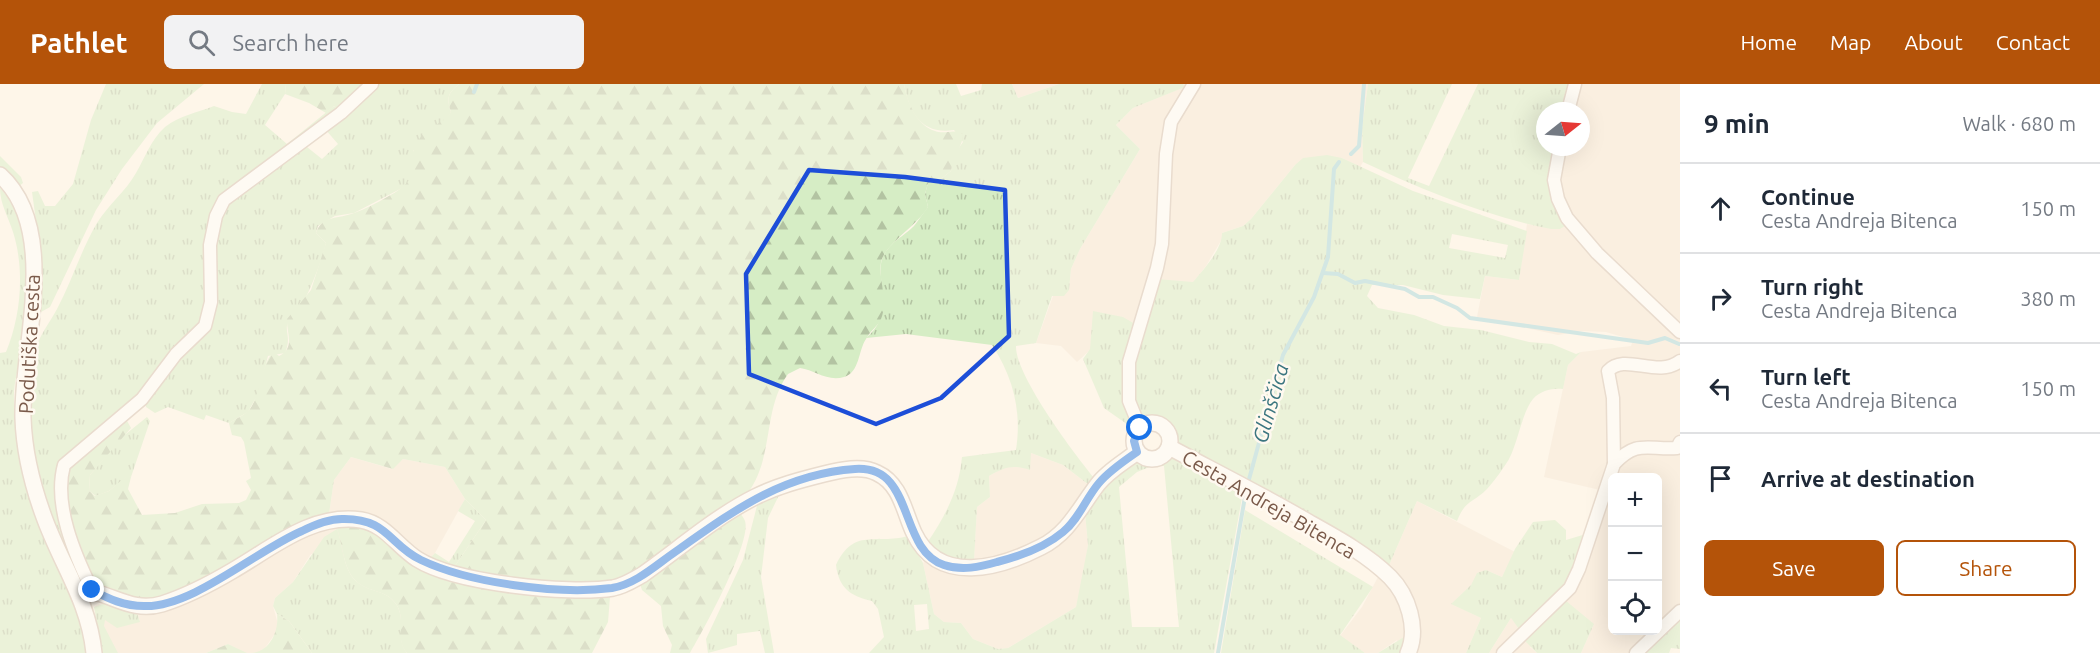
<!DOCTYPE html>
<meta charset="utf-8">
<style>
:root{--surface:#fff;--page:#f2f2f3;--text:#1f2937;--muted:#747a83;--line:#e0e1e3;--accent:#b45309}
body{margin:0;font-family:Ubuntu,sans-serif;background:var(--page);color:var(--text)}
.controls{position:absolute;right:18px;bottom:18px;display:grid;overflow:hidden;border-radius:9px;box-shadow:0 6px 24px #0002}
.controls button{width:54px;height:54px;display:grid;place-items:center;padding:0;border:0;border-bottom:2px solid var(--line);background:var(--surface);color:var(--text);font:30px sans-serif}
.compass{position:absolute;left:1536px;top:18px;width:54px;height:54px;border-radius:50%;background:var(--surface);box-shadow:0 6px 24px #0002;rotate:73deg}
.stop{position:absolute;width:18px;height:18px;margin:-14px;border:4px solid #1a73e8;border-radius:50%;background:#fff}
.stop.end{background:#1a73e8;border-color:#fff;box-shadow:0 2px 6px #0008}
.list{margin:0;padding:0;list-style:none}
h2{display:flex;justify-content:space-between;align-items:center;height:78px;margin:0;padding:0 24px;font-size:26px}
h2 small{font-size:20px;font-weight:400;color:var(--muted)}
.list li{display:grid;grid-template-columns:39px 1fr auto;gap:18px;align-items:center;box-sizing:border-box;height:90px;padding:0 24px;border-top:2px solid var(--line)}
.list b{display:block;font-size:22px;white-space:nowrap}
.list p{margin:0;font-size:20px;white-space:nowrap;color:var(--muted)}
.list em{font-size:20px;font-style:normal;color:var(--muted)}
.actions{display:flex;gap:12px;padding:18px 24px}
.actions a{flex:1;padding:14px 0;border:2px solid var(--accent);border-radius:9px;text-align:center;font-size:21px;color:var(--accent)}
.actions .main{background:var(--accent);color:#fff}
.icon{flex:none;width:33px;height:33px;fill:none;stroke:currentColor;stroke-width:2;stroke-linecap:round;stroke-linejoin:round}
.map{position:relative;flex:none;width:1680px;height:569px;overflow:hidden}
header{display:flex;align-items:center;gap:36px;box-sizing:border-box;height:84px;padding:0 30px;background:var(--accent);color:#fff}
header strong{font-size:28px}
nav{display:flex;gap:33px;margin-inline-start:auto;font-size:21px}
.search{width:420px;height:54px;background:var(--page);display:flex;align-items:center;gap:15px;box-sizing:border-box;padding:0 21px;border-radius:9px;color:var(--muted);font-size:22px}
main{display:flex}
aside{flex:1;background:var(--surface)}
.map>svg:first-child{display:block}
</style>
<header>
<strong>Pathlet</strong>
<div class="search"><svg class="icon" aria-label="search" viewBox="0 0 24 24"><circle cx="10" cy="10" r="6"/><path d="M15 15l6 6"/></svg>Search here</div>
<nav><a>Home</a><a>Map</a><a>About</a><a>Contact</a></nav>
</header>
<main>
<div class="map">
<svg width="1680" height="569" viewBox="0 0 1680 569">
<defs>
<pattern id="grass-tufts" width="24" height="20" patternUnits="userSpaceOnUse" patternTransform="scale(1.5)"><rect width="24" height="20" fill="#d6edc5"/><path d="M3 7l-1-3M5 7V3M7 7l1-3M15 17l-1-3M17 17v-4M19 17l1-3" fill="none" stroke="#b3c3a2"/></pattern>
<pattern id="forest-firs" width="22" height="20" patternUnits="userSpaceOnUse" patternTransform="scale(1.5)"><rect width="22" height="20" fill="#d6edc5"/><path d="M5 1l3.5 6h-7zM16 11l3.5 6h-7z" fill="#b3c3a2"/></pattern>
</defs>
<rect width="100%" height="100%" fill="#fef5e9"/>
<g fill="#f6e7d6" fill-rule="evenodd">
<path d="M1012 0H1059L1018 14Z"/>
<path d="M1183 0H1368L1362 44 1363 78 1360 83 1342 74 1295 81 1251 135 1243 142 1222 149V155L1206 182 1193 199 1142 243 1090 266 1077 278 1061 262 1036 259 1053 212 1069 206 1071 185 1080 165 1140 65 1116 41 1133 24 1184 3Z"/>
<path d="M1570 0H1680V530L1640 569H1581L1594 540 1530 563 1537 569H1489L1511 534 1520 545 1566 501 1600 406 1544 393 1568 281 1581 268 1631 262 1633 256 1606 248 1582 247 1558 251 1477 233 1485 192 1519 196 1527 140 1560 145 1552 111 1556 63H1581V27H1564ZM1612 394H1658V546H1612Z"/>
<path d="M1031 369 1063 381 1089 401 1085 429 1088 461 1082 500 1076 523 1008 564 998 565 973 555 961 539 944 538 934 530 923 479 932 468 974 477 977 423 990 413 989 392 1003 384 1017 381Z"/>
<path d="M351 373 392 385 403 375 445 383 465 415 435 469 422 482 311 470 293 498 275 514 273 522 279 544 265 564 257 569H245L228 560 206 569H103L94 523 99 520 137 529 153 528 317 447 329 430 334 396Z"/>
<path d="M1417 417 1515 468 1502 493 1486 486 1452 520 1481 534 1466 569H1402L1397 556 1378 569H1365L1340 552 1362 523 1378 493 1387 486Z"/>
</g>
<g fill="url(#grass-tufts)" fill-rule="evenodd">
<path d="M106 0H204L157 39 122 85 96 126 50 223 41 228 40 166 32 108 38 107 45 122H55L73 100 91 36Z"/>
<path d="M262 0H286L285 10 265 41 287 60 334 22 340 27 221 116 203 239 152 300 77 363 70 462 64 464C39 403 20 336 34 270 38 253 49 240 57 225 72 197 81 166 97 139 108 121 126 107 136 89 146 72 150 57 165 43 180 31 197 29 214 22L232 28 246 30Z"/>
<path d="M375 0H459C448 9 446 14 451 28L447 35 432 44 413 67V92L406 102 354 129 335 132 318 142 316 149 326 159C324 170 310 208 304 216 298 225 293 228 288 238 284 248 292 253 285 269L268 272 258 310 248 328 229 339 206 331 204 336 168 323 155 329 146 323 145 317 177 275 208 240 211 167 226 117 285 74 307 63 322 75 338 60 325 45Z"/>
<path d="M904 0H956L961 12 981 6 982 0H1012L1018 14 1059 0H1183L1185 3 1133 24 1116 41 1140 65 1080 165 1071 185 1069 206 1064 212H1052L1036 259 1016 262C1015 291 1075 371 1095 395L1089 401 1063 381 1031 369 1030 386C1014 380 1004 383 989 392L990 413 977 423 974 478C956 476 937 476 927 459 946 431 959 406 962 373L1016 366C1022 327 1013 293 992 261L906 250 866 254C892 233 879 208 881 180 883 162 903 153 914 142 919 136 923 129 928 123L925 110 928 99 942 94 951 87 953 72 963 58 954 46C922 51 909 29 904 0Z"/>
<path d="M1368 0H1452L1408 94 1429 102 1478 0H1570L1564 27H1545V63H1556L1552 111 1565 142 1560 145H1551C1485 132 1423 106 1363 78L1362 44Z"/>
<path d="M1327 71 1342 74 1413 107 1527 147 1519 196 1485 192 1480 215 1443 211 1403 201H1372L1367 212 1378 224 1414 231 1444 242 1481 246 1529 258 1552 260 1576 270 1581 268 1568 281 1563 305C1553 304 1541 306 1533 315 1522 328 1518 358 1509 375 1505 382 1493 399 1487 405 1473 419 1465 416 1457 437L1417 417 1387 486 1219 380 1172 360C1170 341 1160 335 1141 337L1134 323 1130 292 1157 195 1193 198C1203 186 1222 166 1222 149L1243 142 1251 135 1295 81 1303 74ZM1452 150 1508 161 1505 174 1449 164Z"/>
<path d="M0 72 21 93 23 99 19 102 0 82Z"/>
<path d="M0 104C37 143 26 217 21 266 19 283 13 300 14 316 14 365 27 414 45 458 61 494 86 528 86 569H0V269L6 268C21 232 25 186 13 148 8 132 0 120 0 104Z"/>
<path d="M1093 227 1123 233 1135 240C1122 279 1117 303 1134 341L1131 343 1104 324 1083 275 1090 265Z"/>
<path d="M147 333 150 337 131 393 128 392 109 407 96 412 89 407 90 391 121 354Z"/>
<path d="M1166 373 1176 374 1243 408 1214 569H869L884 553 878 525 872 517C850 512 839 504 836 481 854 443 875 461 908 452L923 479 934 530 944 538 961 539 973 555 998 565 1008 564 1076 523 1088 461 1085 429C1101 407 1117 390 1138 374 1149 379 1156 378 1166 373ZM1152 382H1164L1179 543H1132L1119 403 1137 388ZM927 520 929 545 916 547 914 521Z"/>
<path d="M780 409 768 434 761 493 774 569H765L760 547 737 550V561L708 569 706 555 743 476 758 418Z"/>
<path d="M465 415 486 436 453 485 431 473 435 469 449 478 475 437 458 427Z"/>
<path d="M1245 426 1373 503 1340 551 1365 569H1221Z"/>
<path d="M1555 436 1566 446V456L1586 450 1566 501 1519 545 1511 534 1489 569H1466L1481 534 1451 520 1471 501 1477 489 1486 486 1502 493 1515 465 1533 438Z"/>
<path d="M337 445C343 461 343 485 356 497 369 509 386 505 396 520 407 536 395 555 407 569H312L289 537 277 530 273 522 275 514 293 498 324 453Z"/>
<path d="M1565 516 1594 540 1581 569H1537L1525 557V551Z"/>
<path d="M106 519 137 529 140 538 117 544 105 536 104 542 118 569H103L94 523Z"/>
<path d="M1680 530V565L1671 564 1669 569H1640Z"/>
<path d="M1404 553 1406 556 1402 569H1378Z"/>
</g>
<g fill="url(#forest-firs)">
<path d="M286 0H369L340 27 334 22 326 29 309 19 285 10Z"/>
<path d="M459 0H904C907 17 916 41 935 47 946 51 951 44 963 50 963 62 953 72 951 87L942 94 928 99 925 110 928 123C917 142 885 160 881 178 879 191 884 206 884 219 883 242 875 240 866 255 858 267 860 288 844 293 827 298 815 286 800 284L788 290C762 326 775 373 747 410 740 420 707 438 695 447 672 463 648 483 621 493 578 509 499 492 453 485L486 436 465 415 445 383 403 375 393 385 351 373 334 396 329 430 312 435 189 504 147 517 100 504C85 480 50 408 68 382 77 369 112 346 126 335L131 344 90 391 89 407 95 412 109 407 128 391 131 393 128 405 142 431 175 429 202 420 239 419 246 416 251 406 246 397 251 394 244 358 241 353 232 351 229 339C235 335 245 331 249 326 261 311 261 278 274 268L279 272C296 264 286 248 287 235L311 206 326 159 316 149C322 131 339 135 354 129 365 125 377 119 387 113 431 90 400 79 420 54 428 42 444 40 451 28 446 14 448 9 459 0Z"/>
<path d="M740 429C742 432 744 434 745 437 752 458 703 547 690 569H670L672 561 663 542 661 522 642 506 640 500Z"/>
<path d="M344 440 365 442 413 478 579 511 610 513 608 538 592 569H407C394 555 407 536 396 520 386 505 368 509 356 497 343 485 343 461 337 445Z"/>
<path d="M277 530 289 537 312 569H251C270 568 279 547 277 530Z"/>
<path d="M228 560 247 569H206Z"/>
</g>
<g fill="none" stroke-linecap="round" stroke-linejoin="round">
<g stroke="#a1d4dc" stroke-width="4">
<path d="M474 8 477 0"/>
<path d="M1351 70 1359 62 1364 0"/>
<path d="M1323 189 1338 190 1355 199 1365 197 1405 205 1419 213H1433L1457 224 1470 234 1648 259 1665 254 1679 260"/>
<path d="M1248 399 1283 271 1314 213 1328 173 1334 85 1339 78"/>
<path d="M1218 569 1246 407"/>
</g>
<g stroke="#d1bcad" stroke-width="15">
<g id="minor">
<path d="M1568 27 1575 0"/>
<path d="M1560 63 1554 96 1558 115 1567 134 1597 169 1680 248"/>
<path d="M1140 344 1129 317V278L1157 184 1162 160 1166 70 1171 38 1194 0"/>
<path d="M1614 380 1613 314 1608 287C1625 268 1657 295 1680 277"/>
<path d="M92 506C75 471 53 421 64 381L142 315 176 270 205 242 211 218 210 161 216 132 224 116 341 29 372 0"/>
<path d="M1503 569 1570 504 1579 485 1614 380C1637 355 1648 366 1677 364L1680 358"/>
<path d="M1636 569 1680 527"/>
</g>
</g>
<g stroke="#d1bcad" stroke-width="18">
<g id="tertiary">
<path d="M0 91C61 146 21 264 23 334 24 366 33 403 44 433 61 480 89 518 94 569"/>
<circle cx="1152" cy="357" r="18"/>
<path d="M1169 363C1216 388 1264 412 1310 439 1337 454 1368 471 1390 493 1408 511 1419 545 1408 569"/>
<path d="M79 507C108 505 129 530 162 520 187 512 210 500 232 487 272 464 312 429 361 436 385 440 397 462 417 475 455 499 568 511 613 504 624 502 633 496 642 491 679 465 715 433 755 413 777 402 800 396 824 390 840 386 862 381 877 389 901 400 904 428 914 449 939 502 1000 484 1041 463 1069 449 1080 423 1098 400 1108 387 1124 378 1137 368"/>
</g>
</g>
<use href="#minor" stroke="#fff" stroke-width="12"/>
<use href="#tertiary" stroke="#fff" stroke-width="15"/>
</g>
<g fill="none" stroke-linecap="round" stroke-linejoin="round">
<path stroke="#1a73e8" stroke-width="8" d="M92 506C109 515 124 522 144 522 192 524 257 466 302 447 314 441 328 435 342 435 388 434 389 461 421 476 469 499 559 511 612 504 636 500 656 481 675 468 732 428 782 390 855 385 916 381 897 465 944 481 962 487 980 483 997 478 1021 472 1044 464 1063 448 1079 435 1086 414 1099 399 1109 387 1124 377 1137 368L1134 357 1140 344"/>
</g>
<path d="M0 0H1680V569H0ZM809 86 905 93 1005 106 1009 252 941 314 876 340 749 290 746 190Z" fill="#fef5e9" fill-opacity=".55" fill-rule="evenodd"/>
<path fill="none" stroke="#1d4ed8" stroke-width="4.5" stroke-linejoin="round" d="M809 86 905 93 1005 106 1009 252 941 314 876 340 749 290 746 190Z"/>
<g text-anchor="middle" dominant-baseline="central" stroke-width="5" stroke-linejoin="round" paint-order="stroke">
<g font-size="20" fill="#7a5a4a" stroke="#fff9f0">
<text transform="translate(29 260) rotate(-87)">Podutiška cesta</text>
<text transform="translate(1269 420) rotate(30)">Cesta Andreja Bitenca</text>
</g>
<g font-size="21" font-style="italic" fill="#3c7680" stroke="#fff9f0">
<text transform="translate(1270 319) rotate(-74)">Glinščica</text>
</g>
</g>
</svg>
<div class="controls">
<button>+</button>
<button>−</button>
<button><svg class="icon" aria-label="locate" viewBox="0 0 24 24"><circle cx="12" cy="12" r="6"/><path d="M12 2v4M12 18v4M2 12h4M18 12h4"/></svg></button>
</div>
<svg class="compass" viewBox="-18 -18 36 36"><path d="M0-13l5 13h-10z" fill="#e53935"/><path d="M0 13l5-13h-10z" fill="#747a83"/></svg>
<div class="stop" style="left:1140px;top:344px"></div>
<div class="stop end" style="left:92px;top:506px"></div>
</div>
<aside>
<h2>9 min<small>Walk · 680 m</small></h2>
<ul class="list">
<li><svg class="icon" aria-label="ahead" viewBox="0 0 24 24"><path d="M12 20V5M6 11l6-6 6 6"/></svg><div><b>Continue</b><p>Cesta Andreja Bitenca</p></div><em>150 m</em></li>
<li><svg class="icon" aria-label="right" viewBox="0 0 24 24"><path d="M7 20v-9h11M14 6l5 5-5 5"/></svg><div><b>Turn right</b><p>Cesta Andreja Bitenca</p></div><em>380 m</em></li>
<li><svg class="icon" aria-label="left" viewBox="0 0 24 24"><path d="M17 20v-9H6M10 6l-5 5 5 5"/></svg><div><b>Turn left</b><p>Cesta Andreja Bitenca</p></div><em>150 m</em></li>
<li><svg class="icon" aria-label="arrive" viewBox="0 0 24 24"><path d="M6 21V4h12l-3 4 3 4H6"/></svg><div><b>Arrive at destination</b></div></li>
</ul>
<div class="actions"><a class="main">Save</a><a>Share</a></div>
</aside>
</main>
